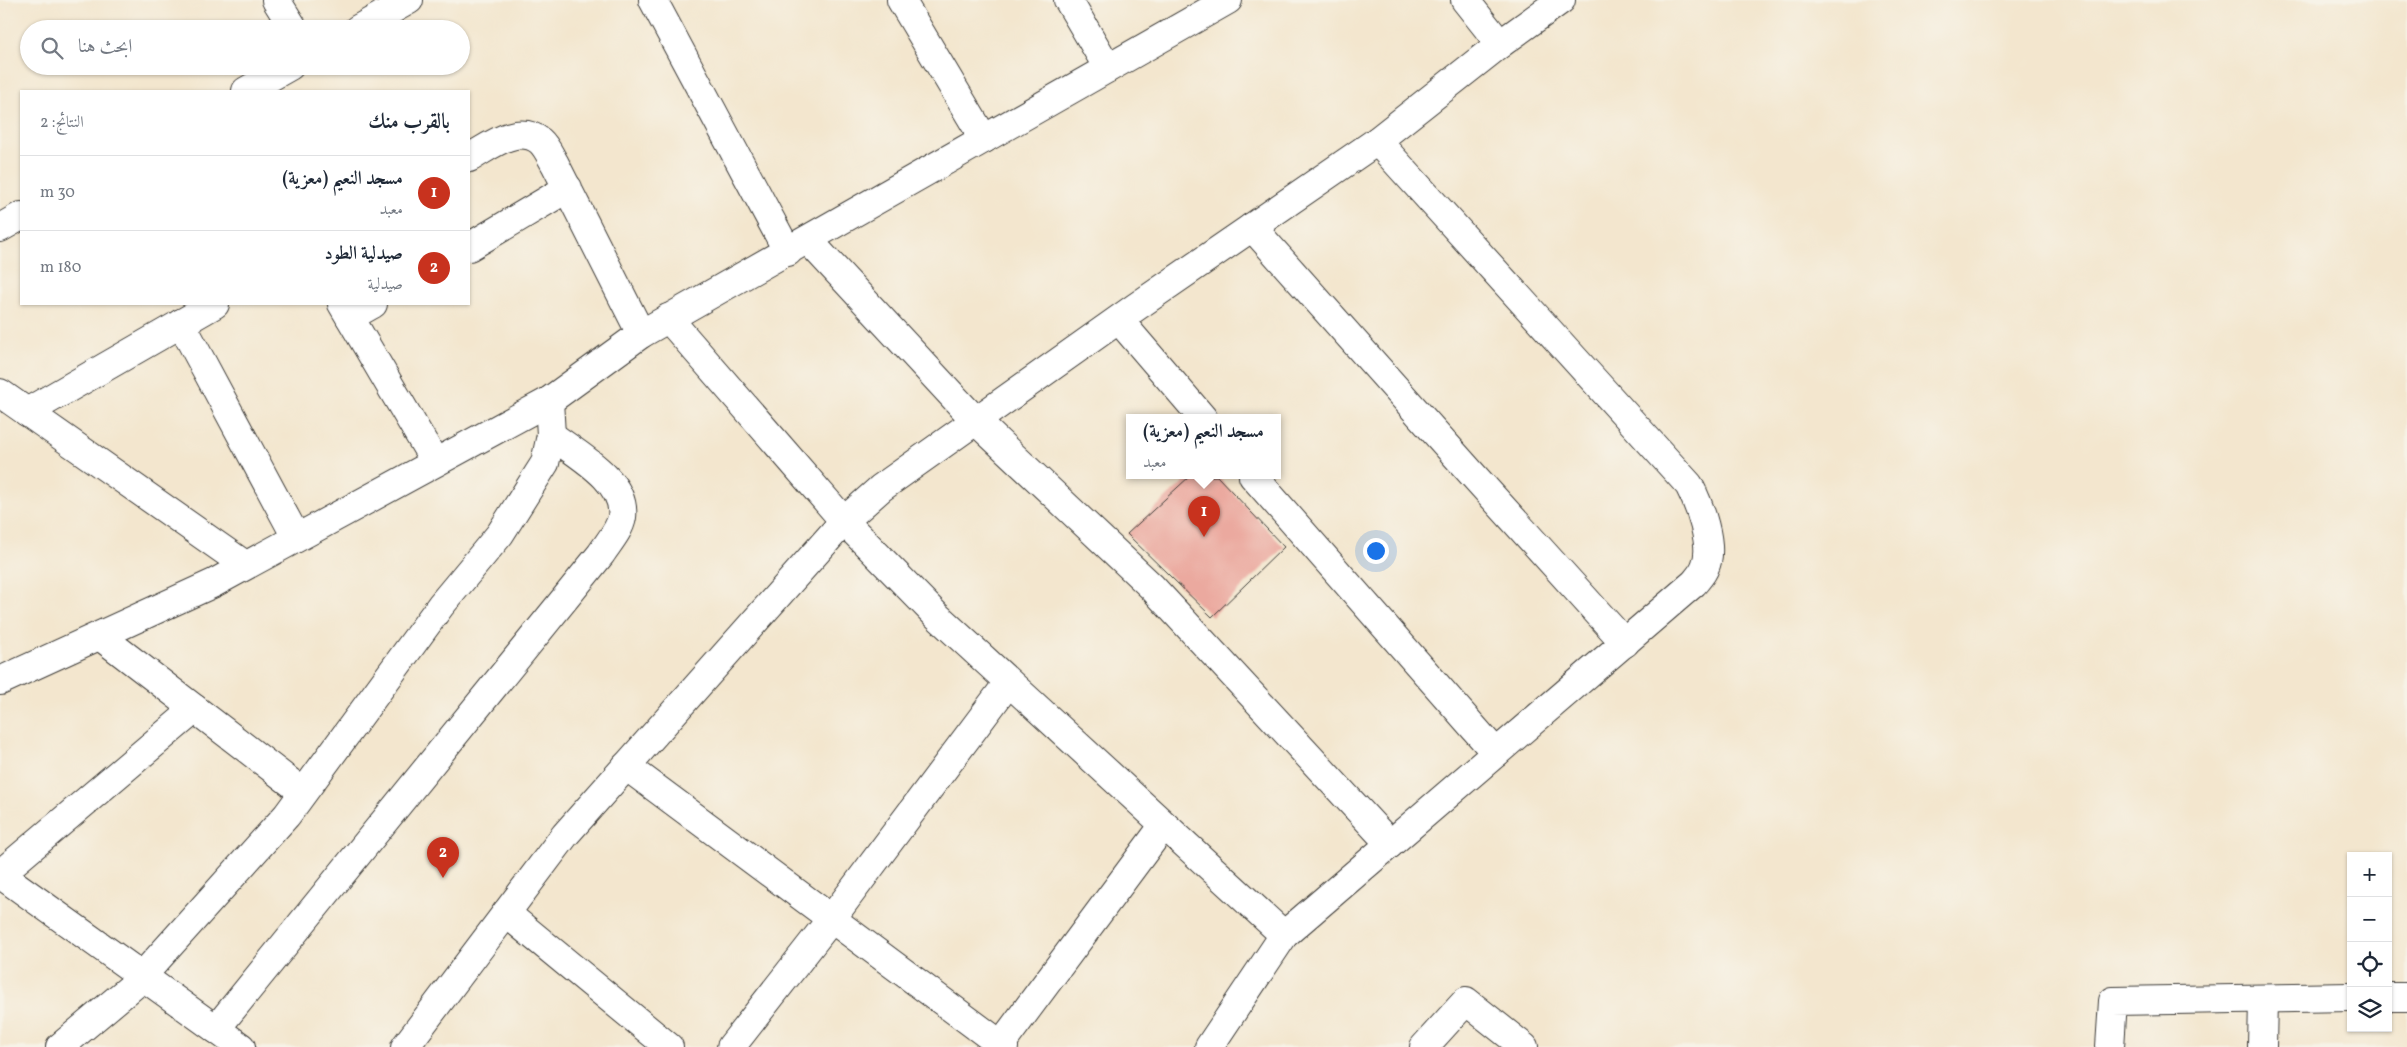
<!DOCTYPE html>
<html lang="ar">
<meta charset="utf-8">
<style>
:root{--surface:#fff;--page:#f6f6f7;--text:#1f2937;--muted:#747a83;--line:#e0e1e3;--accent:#c8321e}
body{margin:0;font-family:Vollkorn,Amiri,serif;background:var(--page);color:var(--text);direction:rtl}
.controls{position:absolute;right:15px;bottom:15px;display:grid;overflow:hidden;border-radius:0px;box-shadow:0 1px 4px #0004}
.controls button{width:45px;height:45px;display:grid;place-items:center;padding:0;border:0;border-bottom:1px solid var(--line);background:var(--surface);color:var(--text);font:25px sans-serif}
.you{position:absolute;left:1375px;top:550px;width:18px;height:18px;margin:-12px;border:4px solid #fff;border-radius:50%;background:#1a73e8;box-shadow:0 0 0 8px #1a73e833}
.badge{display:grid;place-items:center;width:32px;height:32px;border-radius:50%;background:var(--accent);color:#fff;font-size:16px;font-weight:700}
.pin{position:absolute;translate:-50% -41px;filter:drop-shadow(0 1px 2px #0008)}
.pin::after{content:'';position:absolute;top:26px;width:18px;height:15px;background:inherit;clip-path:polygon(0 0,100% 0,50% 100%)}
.popup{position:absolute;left:1126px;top:414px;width:155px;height:65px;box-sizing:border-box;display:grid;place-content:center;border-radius:0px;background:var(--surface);filter:drop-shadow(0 1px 4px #0005);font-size:16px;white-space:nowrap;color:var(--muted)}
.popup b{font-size:19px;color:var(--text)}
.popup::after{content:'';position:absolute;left:50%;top:100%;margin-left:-10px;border:10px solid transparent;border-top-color:var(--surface)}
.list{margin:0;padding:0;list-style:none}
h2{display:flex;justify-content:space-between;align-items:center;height:65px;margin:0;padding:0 20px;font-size:21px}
h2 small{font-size:16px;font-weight:400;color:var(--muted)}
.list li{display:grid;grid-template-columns:32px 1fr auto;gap:15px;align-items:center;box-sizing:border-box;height:75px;padding:0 20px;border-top:1px solid var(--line)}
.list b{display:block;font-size:19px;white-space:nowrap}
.list p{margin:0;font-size:16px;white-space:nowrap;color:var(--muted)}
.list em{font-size:16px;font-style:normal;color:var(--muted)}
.icon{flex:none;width:28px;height:28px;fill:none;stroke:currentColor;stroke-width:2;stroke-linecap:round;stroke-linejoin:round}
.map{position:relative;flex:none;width:2407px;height:1047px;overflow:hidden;direction:ltr}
.search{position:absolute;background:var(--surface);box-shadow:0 1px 4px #0004;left:20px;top:20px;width:450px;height:55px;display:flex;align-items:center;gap:12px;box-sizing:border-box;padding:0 18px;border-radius:28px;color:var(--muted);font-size:19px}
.panel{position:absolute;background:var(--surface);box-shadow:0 1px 4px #0004;left:20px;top:90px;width:450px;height:215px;border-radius:0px;direction:rtl}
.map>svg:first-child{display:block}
</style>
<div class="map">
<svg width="2407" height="1047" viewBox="0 0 2407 1047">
<rect width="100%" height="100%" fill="#f7f3e8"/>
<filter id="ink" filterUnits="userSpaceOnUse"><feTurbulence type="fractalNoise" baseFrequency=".02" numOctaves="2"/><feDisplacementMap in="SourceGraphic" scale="10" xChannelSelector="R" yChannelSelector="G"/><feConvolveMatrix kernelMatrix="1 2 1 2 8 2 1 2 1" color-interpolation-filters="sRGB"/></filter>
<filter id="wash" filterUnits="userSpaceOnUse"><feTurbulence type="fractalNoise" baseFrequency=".0096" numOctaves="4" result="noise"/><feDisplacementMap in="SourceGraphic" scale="20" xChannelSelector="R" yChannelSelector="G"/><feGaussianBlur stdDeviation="1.12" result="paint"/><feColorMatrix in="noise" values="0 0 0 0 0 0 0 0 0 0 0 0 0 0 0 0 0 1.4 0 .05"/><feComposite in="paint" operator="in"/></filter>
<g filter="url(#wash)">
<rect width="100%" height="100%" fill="#f3e6ce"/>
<g id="blocks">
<path fill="#eba99f" d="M1190 476H1217L1284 547 1212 617 1127 534Z"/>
</g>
</g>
<g filter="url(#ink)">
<use href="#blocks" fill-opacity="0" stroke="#3c3a37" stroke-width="1"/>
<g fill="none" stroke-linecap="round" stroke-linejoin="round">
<g stroke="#3c3a37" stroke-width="30">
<g id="street">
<path d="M276 0 294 29"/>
<path d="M653 0 788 252"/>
<path d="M901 0 984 139"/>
<path d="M1068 0 1108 68"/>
<path d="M1465 0 1500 44"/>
<path d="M358 29 409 0"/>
<path d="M246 91 290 66"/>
<path d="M469 158C489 147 517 123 540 141 546 146 551 157 555 164L641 334"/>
<path d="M1252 227 1473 475 1625 643"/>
<path d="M0 228 21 216"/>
<path d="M808 240 976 421 1152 587 1390 844"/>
<path d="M469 247 568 188"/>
<path d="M342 304 435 462"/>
<path d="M350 317 373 304"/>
<path d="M668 318 844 521 936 615 1284 935"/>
<path d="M1119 320 1203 418"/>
<path d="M181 323 296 537"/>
<path d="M0 393 245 565"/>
<path d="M27 412 215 304"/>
<path d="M1253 476 1496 753"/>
<path d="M100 636 303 792"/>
<path d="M0 681 214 583 549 401 641 334 1228 0"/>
<path d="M626 766 1004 1047"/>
<path d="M0 874 241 1047"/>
<path d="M0 874 195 709"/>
<path d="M506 913 669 1047"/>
<path d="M2388 997H2407"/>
<path d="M216 1029 601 554C608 543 620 530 622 517 627 481 576 454 551 435"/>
<path d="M60 1047 134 985 287 815 441 605 500 534 545 463 551 435 549 401"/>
<path d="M731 1047 832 918 1008 683"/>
<path d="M999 1047 1164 825"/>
<path d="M1209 1047 1284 935 1694 583C1698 578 1703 573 1705 567 1715 546 1699 504 1689 485L1377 141"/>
<path d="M1424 1047 1466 1001 1524 1047"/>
<path d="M2110 1047 2113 1001 2351 997"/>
<path d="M2262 1047 2263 999"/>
</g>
</g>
<g stroke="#3c3a37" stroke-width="30">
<path id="secondary" d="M405 1047 565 835 844 521 881 488 1136 307 1377 141 1500 44 1561 0"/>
</g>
<use href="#street" stroke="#fff" stroke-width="28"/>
<use href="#secondary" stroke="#fff" stroke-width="28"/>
</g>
</g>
</svg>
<div class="controls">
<button>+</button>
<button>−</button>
<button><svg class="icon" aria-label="locate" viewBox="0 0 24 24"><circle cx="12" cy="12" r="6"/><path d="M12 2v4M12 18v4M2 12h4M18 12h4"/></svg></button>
<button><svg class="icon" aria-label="layers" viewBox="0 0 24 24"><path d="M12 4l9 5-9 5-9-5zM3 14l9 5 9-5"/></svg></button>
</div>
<div class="you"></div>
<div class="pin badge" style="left:1204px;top:537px">1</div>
<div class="popup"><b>مسجد النعيم (معزية)</b>معبد</div>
<div class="pin badge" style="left:443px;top:878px">2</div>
<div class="search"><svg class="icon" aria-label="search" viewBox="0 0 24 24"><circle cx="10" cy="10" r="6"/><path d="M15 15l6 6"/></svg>ابحث هنا</div>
<section class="panel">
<h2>بالقرب منك<small>النتائج: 2</small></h2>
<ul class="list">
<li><span class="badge">1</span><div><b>مسجد النعيم (معزية)</b><p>معبد</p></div><em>30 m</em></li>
<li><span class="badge">2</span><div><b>صيدلية الطود</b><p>صيدلية</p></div><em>180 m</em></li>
</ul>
</section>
</div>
